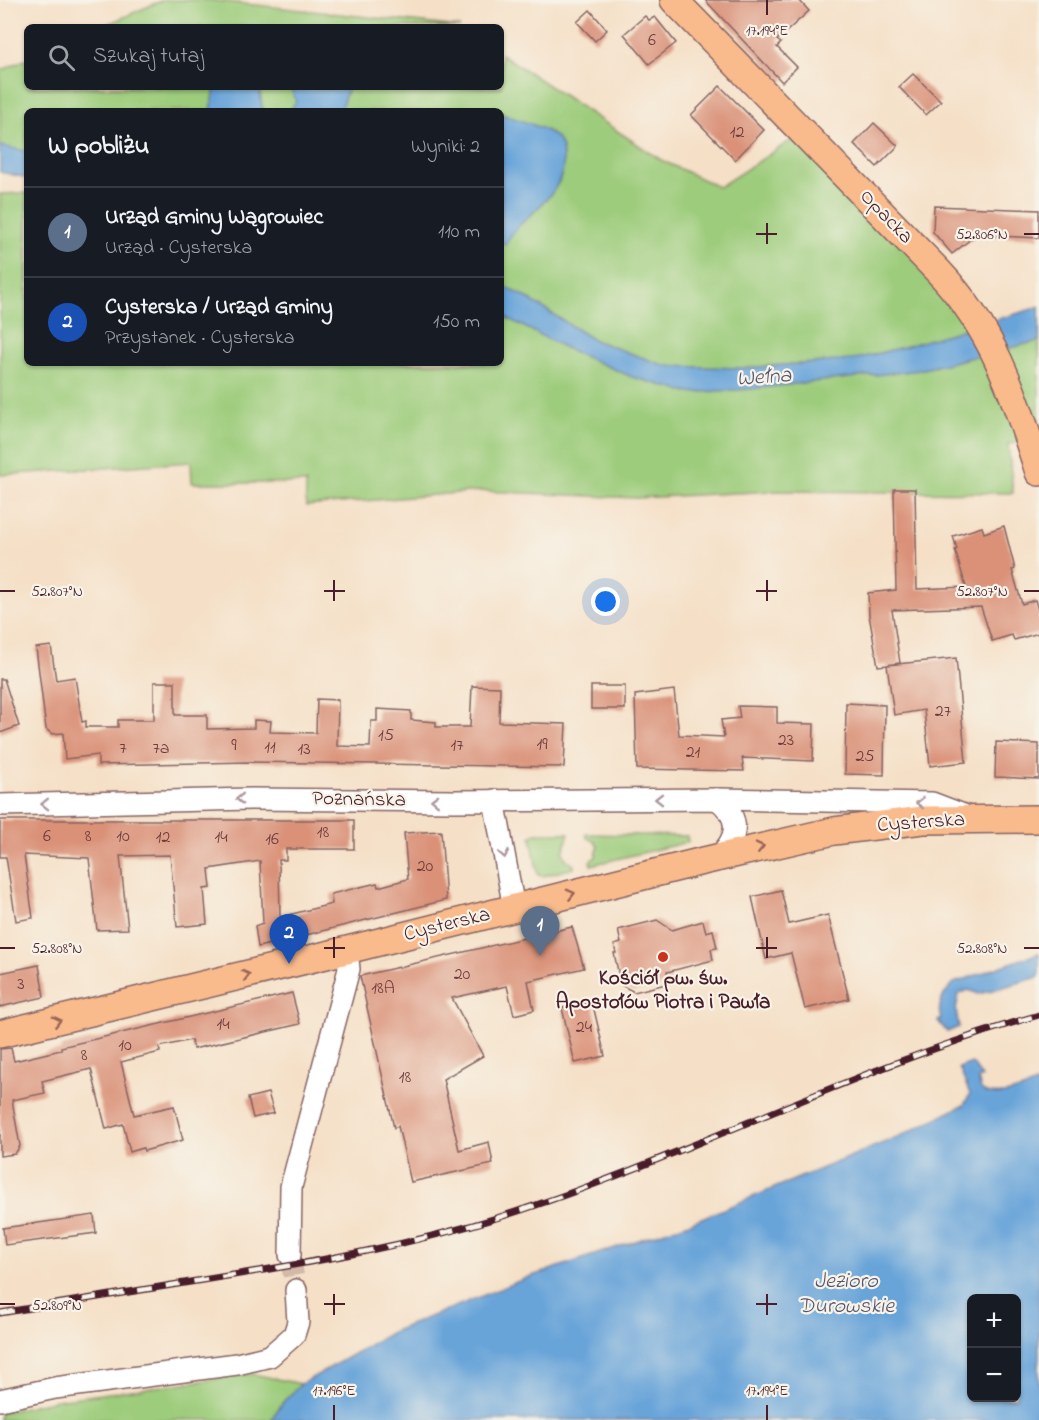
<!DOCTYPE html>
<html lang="pl">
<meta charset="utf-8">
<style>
:root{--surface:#171b24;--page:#242831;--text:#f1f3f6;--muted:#9ea1a6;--line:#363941;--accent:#2563eb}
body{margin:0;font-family:"Indie Flower",sans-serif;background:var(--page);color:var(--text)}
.controls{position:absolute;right:18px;bottom:18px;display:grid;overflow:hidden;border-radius:9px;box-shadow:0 2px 4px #0004}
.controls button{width:54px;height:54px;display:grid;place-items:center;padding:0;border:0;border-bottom:2px solid var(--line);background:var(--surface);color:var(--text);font:30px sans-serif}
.you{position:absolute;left:606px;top:602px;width:21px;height:21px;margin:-15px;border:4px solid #fff;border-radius:50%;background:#1a73e8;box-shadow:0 0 0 9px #1a73e833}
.badge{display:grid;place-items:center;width:39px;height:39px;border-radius:50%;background:var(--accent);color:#fff;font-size:20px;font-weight:700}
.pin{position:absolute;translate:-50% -50px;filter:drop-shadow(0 2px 3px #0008)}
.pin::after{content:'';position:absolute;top:32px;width:21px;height:18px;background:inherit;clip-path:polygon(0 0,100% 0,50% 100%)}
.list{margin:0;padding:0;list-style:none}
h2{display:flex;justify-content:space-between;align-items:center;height:78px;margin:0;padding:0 24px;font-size:26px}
h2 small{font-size:20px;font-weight:400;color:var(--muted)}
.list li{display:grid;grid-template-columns:39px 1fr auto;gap:18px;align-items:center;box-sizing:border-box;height:90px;padding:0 24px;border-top:2px solid var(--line)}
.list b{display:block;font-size:22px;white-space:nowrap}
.list p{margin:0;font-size:20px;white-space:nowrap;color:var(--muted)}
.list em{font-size:20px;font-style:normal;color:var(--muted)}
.icon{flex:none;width:33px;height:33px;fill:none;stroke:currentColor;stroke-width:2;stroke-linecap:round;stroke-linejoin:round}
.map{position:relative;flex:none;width:1039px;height:1420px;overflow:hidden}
.search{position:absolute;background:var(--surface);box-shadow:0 2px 4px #0004;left:24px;top:24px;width:480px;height:66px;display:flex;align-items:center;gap:15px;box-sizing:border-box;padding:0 21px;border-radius:9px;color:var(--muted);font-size:22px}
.panel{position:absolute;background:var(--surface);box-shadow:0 2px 4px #0004;left:24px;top:108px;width:480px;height:258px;border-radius:9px}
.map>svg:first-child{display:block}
</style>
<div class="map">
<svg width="1039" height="1420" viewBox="0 0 1039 1420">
<rect width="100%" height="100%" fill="#f7f3e8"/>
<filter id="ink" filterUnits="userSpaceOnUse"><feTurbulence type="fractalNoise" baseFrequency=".0167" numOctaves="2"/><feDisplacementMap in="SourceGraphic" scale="12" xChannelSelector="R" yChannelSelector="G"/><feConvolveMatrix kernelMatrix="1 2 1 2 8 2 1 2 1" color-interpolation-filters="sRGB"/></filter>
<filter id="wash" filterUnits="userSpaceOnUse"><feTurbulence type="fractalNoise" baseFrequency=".008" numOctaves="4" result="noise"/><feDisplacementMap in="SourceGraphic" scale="24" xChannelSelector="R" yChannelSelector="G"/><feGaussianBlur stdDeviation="1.35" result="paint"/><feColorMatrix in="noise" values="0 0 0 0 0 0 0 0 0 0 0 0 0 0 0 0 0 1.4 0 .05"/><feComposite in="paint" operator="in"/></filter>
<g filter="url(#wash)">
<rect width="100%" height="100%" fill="#f5e0c7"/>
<g fill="#9dcc7b" stroke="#747653" stroke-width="1.5">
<path d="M163 0H208L460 27H101Z"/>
<path d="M501 54 661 160 719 187 804 132 966 303 977 343 1039 306V439L1008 444 1013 493 775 491 636 498 481 491 306 506V483H192L191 462 0 475V194L27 193V363H501V111H27V164L0 158V71L27 59V87H501Z"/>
<path d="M536 833H569L563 853 566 859 574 865V868L543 876 538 875 531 837Z"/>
<path d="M586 834 687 836 688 842 591 865 590 861 596 857 598 846 595 841 587 838Z"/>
<path d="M253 1374 301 1384 281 1420H0V1413L56 1400Z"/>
</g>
<g fill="#69a4d9" stroke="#5a6282" stroke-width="1.5" fill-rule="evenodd">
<path d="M215 87H265L260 92 262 107 265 111H211Z"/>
<path d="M290 87H348V88L340 111H290L296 101Z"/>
<path d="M501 114C516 119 546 127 557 138 560 141 563 150 563 155 567 186 542 204 522 223 515 229 510 237 505 245L501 241Z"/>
<path d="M0 146 27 151V178L0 172Z"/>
<path d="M501 285 524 296 594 340 666 366 742 368 852 360 907 346 1039 307V341L920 370 751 389 688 393 632 377 567 349 501 315Z"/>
<path d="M1039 953V977L979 994 968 990 959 994 956 1010 959 1027 947 1032 938 1021 941 1019C936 1006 944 992 954 983Z"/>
<path d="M972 1063 982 1077 978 1079 981 1090C997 1101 1022 1089 1039 1083V1420H271L283 1402 301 1384 392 1332 529 1277 692 1222 900 1136 964 1105 970 1094 959 1068ZM972 1298H1016V1398H972Z"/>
</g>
<g id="blocks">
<g fill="#da9178">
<path d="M705 0H799L809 11 777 40 781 43 777 47 797 67 782 82Z"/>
<path d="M590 10 607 30 595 41 577 22Z"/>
<path d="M645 16 649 20 655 17 676 43 649 64 624 34Z"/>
<path d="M913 74 941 101 926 115 899 87Z"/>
<path d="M720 86 764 130 735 160 691 115Z"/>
<path d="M874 123 898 146 877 167 854 144Z"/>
<path d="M934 206 1039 210V238L976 235 952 254 933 232Z"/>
<path d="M894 489H915L917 589 966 587 955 550 957 549 953 536 982 527 984 533 1004 526 1015 569 1012 570 1022 604 1035 600 1039 613V633L1014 640 1012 635 992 641 981 607 892 610 900 663 887 665 956 658 966 762 930 766 924 710 894 715 887 665 878 666 869 615 868 593 896 590Z"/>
<path d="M51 646 56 680 75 677 82 722 86 721V727H118V720H154V682H175V715H207V729L254 728V720L271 721 270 732 316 733 317 699 338 700 337 746 370 747 371 721H377V709L411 711V720L436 722V727H470L472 686 500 687 499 722 566 724 564 767 251 762 98 765V755L65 759 63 733 52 734 46 729 36 648Z"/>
<path d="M0 679H4L19 726 0 733Z"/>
<rect x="591" y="686" width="34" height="23"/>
<path d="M674 690 679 735 724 737 721 720 740 718 738 706 777 707V723L814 724 813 761 742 758 744 771 637 769 635 695Z"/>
<path d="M846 703 885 705 884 775 845 774Z"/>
<path d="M996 742 1039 744V779L995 777Z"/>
<path d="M0 820H354V849H286V860H279L280 917 332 904 331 894 377 883 378 887 408 879 404 833 441 831 446 900 258 947 255 926 263 923 260 861 209 869 211 888 204 889 207 924 177 927 170 855 120 856 128 929 97 930 89 858 24 855 33 918 16 921 6 857H0Z"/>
<path d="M781 890 789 924 828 915 849 999 805 1009 791 953 766 959 752 897Z"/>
<path d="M657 920 672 930 703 921 706 932 713 930 717 948 711 949 713 960 667 972 670 983 634 992 621 985 614 953H616L614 945 621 943 618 930Z"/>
<path d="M572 927 584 968 528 981 534 1010 514 1015 507 986 452 998 483 1056 443 1079 459 1150 489 1142 493 1164 411 1182 398 1126 394 1128 360 976Z"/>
<path d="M39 965 44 997 0 1007V973Z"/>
<path d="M292 993 300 1024 193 1049 191 1040 159 1047 160 1052 121 1062 134 1115 174 1106 183 1140 144 1151 143 1148 130 1152 123 1124 106 1129 91 1069 42 1081 45 1093 12 1100 20 1146 15 1154 0 1156V1049L11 1048 14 1061 61 1050V1047Z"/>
<path d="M592 1001 605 1056 575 1063 562 1008Z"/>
<path d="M268 1093 274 1113 253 1118 248 1098Z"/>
<path d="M94 1215 96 1233 5 1245 3 1228Z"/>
</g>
</g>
</g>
<g filter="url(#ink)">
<use href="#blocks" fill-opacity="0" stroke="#866362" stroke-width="1.5"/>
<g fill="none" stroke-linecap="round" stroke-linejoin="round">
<path stroke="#d3b9a8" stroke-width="21" stroke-dasharray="21 10" stroke-linecap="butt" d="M290 1255 296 1290"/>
<g stroke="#866362" stroke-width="24">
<g id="minor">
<path d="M717 799C741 817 739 838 718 857"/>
<path d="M494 800 514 908"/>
<path d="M0 805 251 799 454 801 717 799 932 803 966 816"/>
<path d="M290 1255 291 1187 349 969 347 950"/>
<path d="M0 1400 55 1388 237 1364 270 1356 294 1335 298 1322 296 1290"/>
</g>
</g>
<g stroke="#866362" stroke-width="30">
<g id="major">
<path d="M674 0 938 271C995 331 1014 395 1039 472"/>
<path d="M0 1034 347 950 699 862 834 831 923 820 1039 819"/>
</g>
</g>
<use href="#minor" stroke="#fff" stroke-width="21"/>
<use href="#major" stroke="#fabb8c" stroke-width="27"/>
<g stroke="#4a1f2b" stroke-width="7">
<path id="rail" d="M0 1313C74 1301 147 1289 221 1277 316 1262 410 1245 503 1216 685 1158 855 1067 1039 1015"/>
</g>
<use href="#rail" stroke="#f7f3e8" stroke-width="4.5" stroke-dasharray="14" stroke-linecap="butt"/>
</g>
<defs><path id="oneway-chevron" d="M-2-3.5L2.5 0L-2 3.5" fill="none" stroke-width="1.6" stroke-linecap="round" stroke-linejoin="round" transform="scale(1.5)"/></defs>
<g stroke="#ae9aa0">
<use href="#oneway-chevron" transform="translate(240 799) rotate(179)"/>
<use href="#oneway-chevron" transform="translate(659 799) rotate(180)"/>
<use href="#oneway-chevron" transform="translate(435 800) rotate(-179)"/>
<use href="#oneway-chevron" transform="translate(920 803) rotate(-179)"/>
<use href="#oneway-chevron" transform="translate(45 804) rotate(179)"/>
<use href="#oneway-chevron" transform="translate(504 854) rotate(79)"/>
</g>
<g stroke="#996557">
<use href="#oneway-chevron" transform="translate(760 847) rotate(-13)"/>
<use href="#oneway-chevron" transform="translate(571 894) rotate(-14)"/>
<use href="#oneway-chevron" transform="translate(246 975) rotate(-14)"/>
<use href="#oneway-chevron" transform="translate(57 1021) rotate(-14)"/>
</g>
</g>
<path fill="none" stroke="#4a1f2b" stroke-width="2" d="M767 0V15M767 223V244M756 234H777M1024 234H1039M334 580V601M767 580V601M0 591H15M324 591H345M756 591H777M1024 591H1039M334 937V958M767 937V958M0 948H15M324 948H345M756 948H777M1024 948H1039M334 1294V1315M767 1294V1315M0 1304H15M324 1304H345M756 1304H777M334 1405V1420M767 1405V1420"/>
<circle fill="#c8321e" stroke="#f7f3e8" stroke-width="2" cx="663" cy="957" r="6"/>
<g text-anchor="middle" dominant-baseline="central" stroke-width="4.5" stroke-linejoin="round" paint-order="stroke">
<g font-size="18" fill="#6e3c3e">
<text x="652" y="41">6</text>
<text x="737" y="133">12</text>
<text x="943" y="712">27</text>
<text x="386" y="736">15</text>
<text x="786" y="741">23</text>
<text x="542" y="745">19</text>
<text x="234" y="746">9</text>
<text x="457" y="746">17</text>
<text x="270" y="748">11</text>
<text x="123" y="749">7</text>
<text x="161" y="749">7a</text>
<text x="304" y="750">13</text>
<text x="693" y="753">21</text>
<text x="865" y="757">25</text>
<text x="323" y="833">18</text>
<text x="47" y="837">6</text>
<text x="88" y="837">8</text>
<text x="123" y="837">10</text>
<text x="163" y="838">12</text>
<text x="221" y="838">14</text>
<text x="272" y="840">16</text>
<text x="425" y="867">20</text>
<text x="462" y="975">20</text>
<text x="21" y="985">3</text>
<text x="383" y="989">18A</text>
<text x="223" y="1025">14</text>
<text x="584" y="1028">24</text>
<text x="125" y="1046">10</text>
<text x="84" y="1056">8</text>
<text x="405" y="1078">18</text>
</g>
<g font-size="21" fill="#4a1f2b" stroke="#f7f3e8">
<text transform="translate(886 217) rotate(46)">Opacka</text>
<text transform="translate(359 800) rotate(1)">Poznańska</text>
<text transform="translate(921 823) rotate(-4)">Cysterska</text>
<text transform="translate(447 925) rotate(-14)">Cysterska</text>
</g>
<g font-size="21" font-weight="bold" fill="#4a1f2b" stroke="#f7f3e8">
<text x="663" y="979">Kościół pw. św.<tspan x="663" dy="24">Apostołów Piotra i Pawła</tspan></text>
</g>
<g font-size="22" font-style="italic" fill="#565471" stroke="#f7f3e8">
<text transform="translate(764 378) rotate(-4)">Wełna</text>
<text x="846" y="1282">Jezioro<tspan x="846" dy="25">Durowskie</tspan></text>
</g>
</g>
<g font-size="15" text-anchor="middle" fill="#4a1f2b" stroke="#f7f3e8" stroke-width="4.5" stroke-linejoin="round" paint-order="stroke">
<text x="767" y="35">17.194°E</text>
<text x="982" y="239">52.806°N</text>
<text x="982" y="596">52.807°N</text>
<text x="57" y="596">52.807°N</text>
<text x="982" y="953">52.808°N</text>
<text x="57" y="953">52.808°N</text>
<text x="57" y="1310">52.809°N</text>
<text x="334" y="1395">17.196°E</text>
<text x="767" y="1395">17.194°E</text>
</g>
</svg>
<div class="controls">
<button>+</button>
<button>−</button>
</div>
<div class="you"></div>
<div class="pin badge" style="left:540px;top:956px;background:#5c6f8a">1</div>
<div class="pin badge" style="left:289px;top:964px;background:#1a4fb4">2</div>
<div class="search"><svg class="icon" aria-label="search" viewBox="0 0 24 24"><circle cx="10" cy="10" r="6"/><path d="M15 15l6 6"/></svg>Szukaj tutaj</div>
<section class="panel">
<h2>W pobliżu<small>Wyniki: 2</small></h2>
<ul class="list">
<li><span class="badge" style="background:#5c6f8a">1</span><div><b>Urząd Gminy Wągrowiec</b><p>Urząd · Cysterska</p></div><em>110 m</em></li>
<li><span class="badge" style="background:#1a4fb4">2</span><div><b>Cysterska / Urząd Gminy</b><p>Przystanek · Cysterska</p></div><em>150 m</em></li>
</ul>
</section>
</div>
